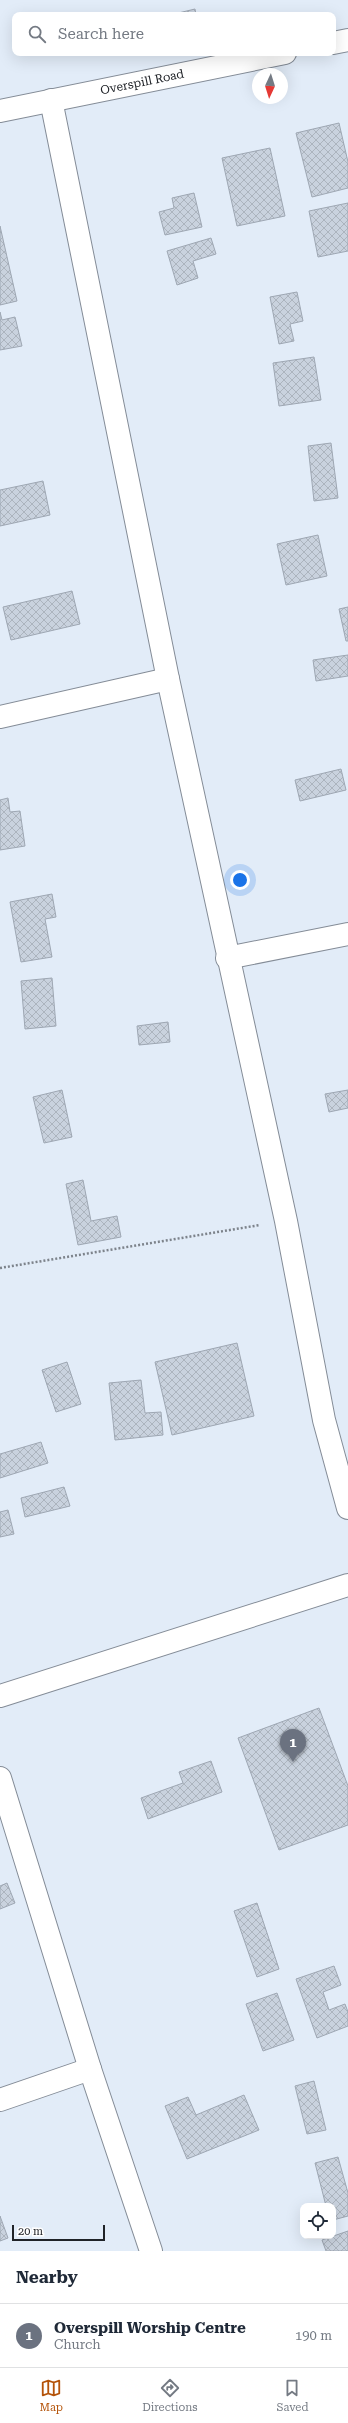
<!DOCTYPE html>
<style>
:root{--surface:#fff;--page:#f6f6f7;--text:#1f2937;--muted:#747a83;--line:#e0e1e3;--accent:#b45309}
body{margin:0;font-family:"Roboto Serif",serif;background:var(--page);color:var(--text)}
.controls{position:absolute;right:12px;bottom:12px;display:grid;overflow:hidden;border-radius:8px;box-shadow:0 4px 16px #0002}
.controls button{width:36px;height:36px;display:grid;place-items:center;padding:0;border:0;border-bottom:1px solid var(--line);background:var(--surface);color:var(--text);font:20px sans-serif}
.compass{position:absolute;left:252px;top:68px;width:36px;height:36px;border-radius:50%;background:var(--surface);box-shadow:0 4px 16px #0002;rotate:184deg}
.scale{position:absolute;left:12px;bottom:10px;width:93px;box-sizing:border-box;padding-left:4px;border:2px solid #202328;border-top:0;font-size:11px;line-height:14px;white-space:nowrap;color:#202328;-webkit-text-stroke:3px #fff;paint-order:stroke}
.you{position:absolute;left:240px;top:880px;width:14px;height:14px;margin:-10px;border:3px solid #fff;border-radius:50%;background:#1a73e8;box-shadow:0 0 0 6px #1a73e833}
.badge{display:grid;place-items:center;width:26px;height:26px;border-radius:50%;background:var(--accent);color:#fff;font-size:13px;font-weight:700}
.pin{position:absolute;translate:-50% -33px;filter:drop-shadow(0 1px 2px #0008)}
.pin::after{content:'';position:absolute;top:21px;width:14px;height:12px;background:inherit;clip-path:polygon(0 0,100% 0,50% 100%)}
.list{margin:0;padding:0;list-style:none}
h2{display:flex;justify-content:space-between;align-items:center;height:52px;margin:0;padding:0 16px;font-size:17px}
h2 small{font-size:13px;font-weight:400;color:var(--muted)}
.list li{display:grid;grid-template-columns:26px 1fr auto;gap:12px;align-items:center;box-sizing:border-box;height:64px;padding:0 16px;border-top:1px solid var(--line)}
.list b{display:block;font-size:15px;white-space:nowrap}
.list p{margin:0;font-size:13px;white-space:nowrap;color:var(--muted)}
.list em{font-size:13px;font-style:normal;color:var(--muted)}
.icon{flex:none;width:22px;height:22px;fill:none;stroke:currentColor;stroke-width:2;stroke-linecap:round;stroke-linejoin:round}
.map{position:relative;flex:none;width:348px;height:2251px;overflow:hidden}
.search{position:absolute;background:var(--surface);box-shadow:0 4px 16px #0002;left:12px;right:12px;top:12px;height:44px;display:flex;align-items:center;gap:10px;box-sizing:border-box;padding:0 14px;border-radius:8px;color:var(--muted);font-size:15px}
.sheet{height:116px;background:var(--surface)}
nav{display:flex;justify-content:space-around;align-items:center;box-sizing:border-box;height:56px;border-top:1px solid var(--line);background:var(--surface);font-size:11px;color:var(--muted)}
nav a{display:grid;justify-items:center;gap:2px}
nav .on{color:var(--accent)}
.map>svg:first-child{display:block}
</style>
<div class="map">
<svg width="348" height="2251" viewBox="0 0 348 2251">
<defs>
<pattern id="building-cross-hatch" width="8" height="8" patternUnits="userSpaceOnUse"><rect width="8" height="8" fill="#c9d2de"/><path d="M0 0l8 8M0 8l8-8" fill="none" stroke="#acb4be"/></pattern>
</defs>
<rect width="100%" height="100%" fill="#e2ecf8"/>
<g fill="url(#building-cross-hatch)" stroke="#9ea7b3">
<path d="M195 9 196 15H170Z"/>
<path d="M339 123 348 162V188L312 197 296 133Z"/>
<path d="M270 148 285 216 237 226 222 158Z"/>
<path d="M194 193 202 227 165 235 159 212 174 208 172 198Z"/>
<path d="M348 203V251L318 257 309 211Z"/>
<path d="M0 226 17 301 0 305Z"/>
<path d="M211 238 216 254 193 261 198 278 177 285 167 251Z"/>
<path d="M297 292 303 321 290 324 294 341 279 344 270 297Z"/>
<path d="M0 312 2 320 15 317 22 346 0 350Z"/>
<path d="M314 357 321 400 279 406 273 363Z"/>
<path d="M331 443 338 498 314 501 308 446Z"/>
<path d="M43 481 50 515 0 526V490Z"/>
<path d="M318 535 327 576 286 585 277 544Z"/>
<path d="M72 591 80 624 11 640 3 607Z"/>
<path d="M348 607V641H346L339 609Z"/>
<path d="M348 655V676L316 681 313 660Z"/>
<path d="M341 769 346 790 300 801 295 780Z"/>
<path d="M8 798 10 812 20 811 25 846 0 850V800Z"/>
<path d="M52 894 56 917 45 919 52 957 21 962 10 902Z"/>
<path d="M52 978 56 1026 25 1029 21 981Z"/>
<path d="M168 1022 170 1042 139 1045 137 1026Z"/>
<path d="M62 1090 72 1137 44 1143 33 1097Z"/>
<path d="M348 1090V1108L329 1112 325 1094Z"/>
<path d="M83 1180 91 1221 117 1216 121 1237 78 1245 66 1184Z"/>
<path d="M237 1343 254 1416 172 1435 155 1362Z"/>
<path d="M67 1362 81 1404 56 1412 42 1370Z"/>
<path d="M141 1380 145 1413 161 1412 163 1435 115 1440 109 1383Z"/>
<path d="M41 1442 48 1463 0 1478V1454Z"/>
<path d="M64 1487 70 1506 25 1517 21 1498Z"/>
<path d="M8 1510 14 1534 0 1537V1512Z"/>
<path d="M319 1708 348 1786V1825L279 1850 238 1738Z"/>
<path d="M211 1761 222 1792 148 1819 141 1798 183 1783 179 1772Z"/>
<path d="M7 1883 15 1903 0 1909V1886Z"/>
<path d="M257 1903 279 1969 257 1977 234 1911Z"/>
<path d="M334 1966 341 1985 323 1992 329 2010 345 2004 348 2012V2026L317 2038 296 1979Z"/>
<path d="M277 1993 294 2040 263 2051 246 2004Z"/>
<path d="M314 2081 326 2130 307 2134 295 2086Z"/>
<path d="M244 2095 259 2130 187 2159 165 2106 188 2097 196 2115Z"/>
<path d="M338 2157 348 2193V2216L333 2220V2206H326L315 2163Z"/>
<path d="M0 2216 8 2238 0 2241Z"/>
<path d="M348 2231V2251H326L322 2240Z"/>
</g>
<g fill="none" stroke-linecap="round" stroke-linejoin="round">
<g stroke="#848c97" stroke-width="24">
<g id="minor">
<path d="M0 717 168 679"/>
<path d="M227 958 348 934"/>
<path d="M0 1696 348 1585"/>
<path d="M0 1778 90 2069 151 2251"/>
<path d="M0 2100 90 2069"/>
</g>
</g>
<g stroke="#848c97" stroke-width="24">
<g id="tertiary">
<path d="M333 43 348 40"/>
<path d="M51 100 168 679 286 1221 324 1420 348 1508"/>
<path id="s1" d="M0 111 285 53"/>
</g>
</g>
<path stroke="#7d838b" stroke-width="2.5" stroke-dasharray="2 2" stroke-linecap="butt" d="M0 1268 260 1225"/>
<use href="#minor" stroke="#fff" stroke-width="22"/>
<use href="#tertiary" stroke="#fff" stroke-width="22"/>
</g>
<g text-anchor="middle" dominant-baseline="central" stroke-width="3" stroke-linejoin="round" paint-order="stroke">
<g font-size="12" fill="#202328" stroke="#fff">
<text stroke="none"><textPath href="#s1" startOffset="145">Overspill Road</textPath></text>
</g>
</g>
</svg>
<div class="controls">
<button><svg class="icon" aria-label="locate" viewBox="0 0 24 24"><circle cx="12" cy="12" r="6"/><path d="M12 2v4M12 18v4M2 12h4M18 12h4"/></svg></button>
</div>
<svg class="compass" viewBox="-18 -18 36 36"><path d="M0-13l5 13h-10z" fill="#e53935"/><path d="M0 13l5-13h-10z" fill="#747a83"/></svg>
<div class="scale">20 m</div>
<div class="you"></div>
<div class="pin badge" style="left:293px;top:1762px;background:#6b7280">1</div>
<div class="search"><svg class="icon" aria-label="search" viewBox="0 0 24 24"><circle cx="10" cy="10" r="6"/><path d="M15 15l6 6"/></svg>Search here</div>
</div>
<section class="sheet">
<h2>Nearby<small></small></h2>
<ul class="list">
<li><span class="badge" style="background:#6b7280">1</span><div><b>Overspill Worship Centre</b><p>Church</p></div><em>190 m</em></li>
</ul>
</section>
<nav>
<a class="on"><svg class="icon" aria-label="map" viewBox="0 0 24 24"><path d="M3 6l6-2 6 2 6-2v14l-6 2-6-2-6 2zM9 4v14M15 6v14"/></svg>Map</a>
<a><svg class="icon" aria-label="directions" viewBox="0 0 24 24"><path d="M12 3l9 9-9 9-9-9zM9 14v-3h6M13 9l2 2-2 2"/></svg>Directions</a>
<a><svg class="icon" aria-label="saved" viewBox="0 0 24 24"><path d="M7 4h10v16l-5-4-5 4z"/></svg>Saved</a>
</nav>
